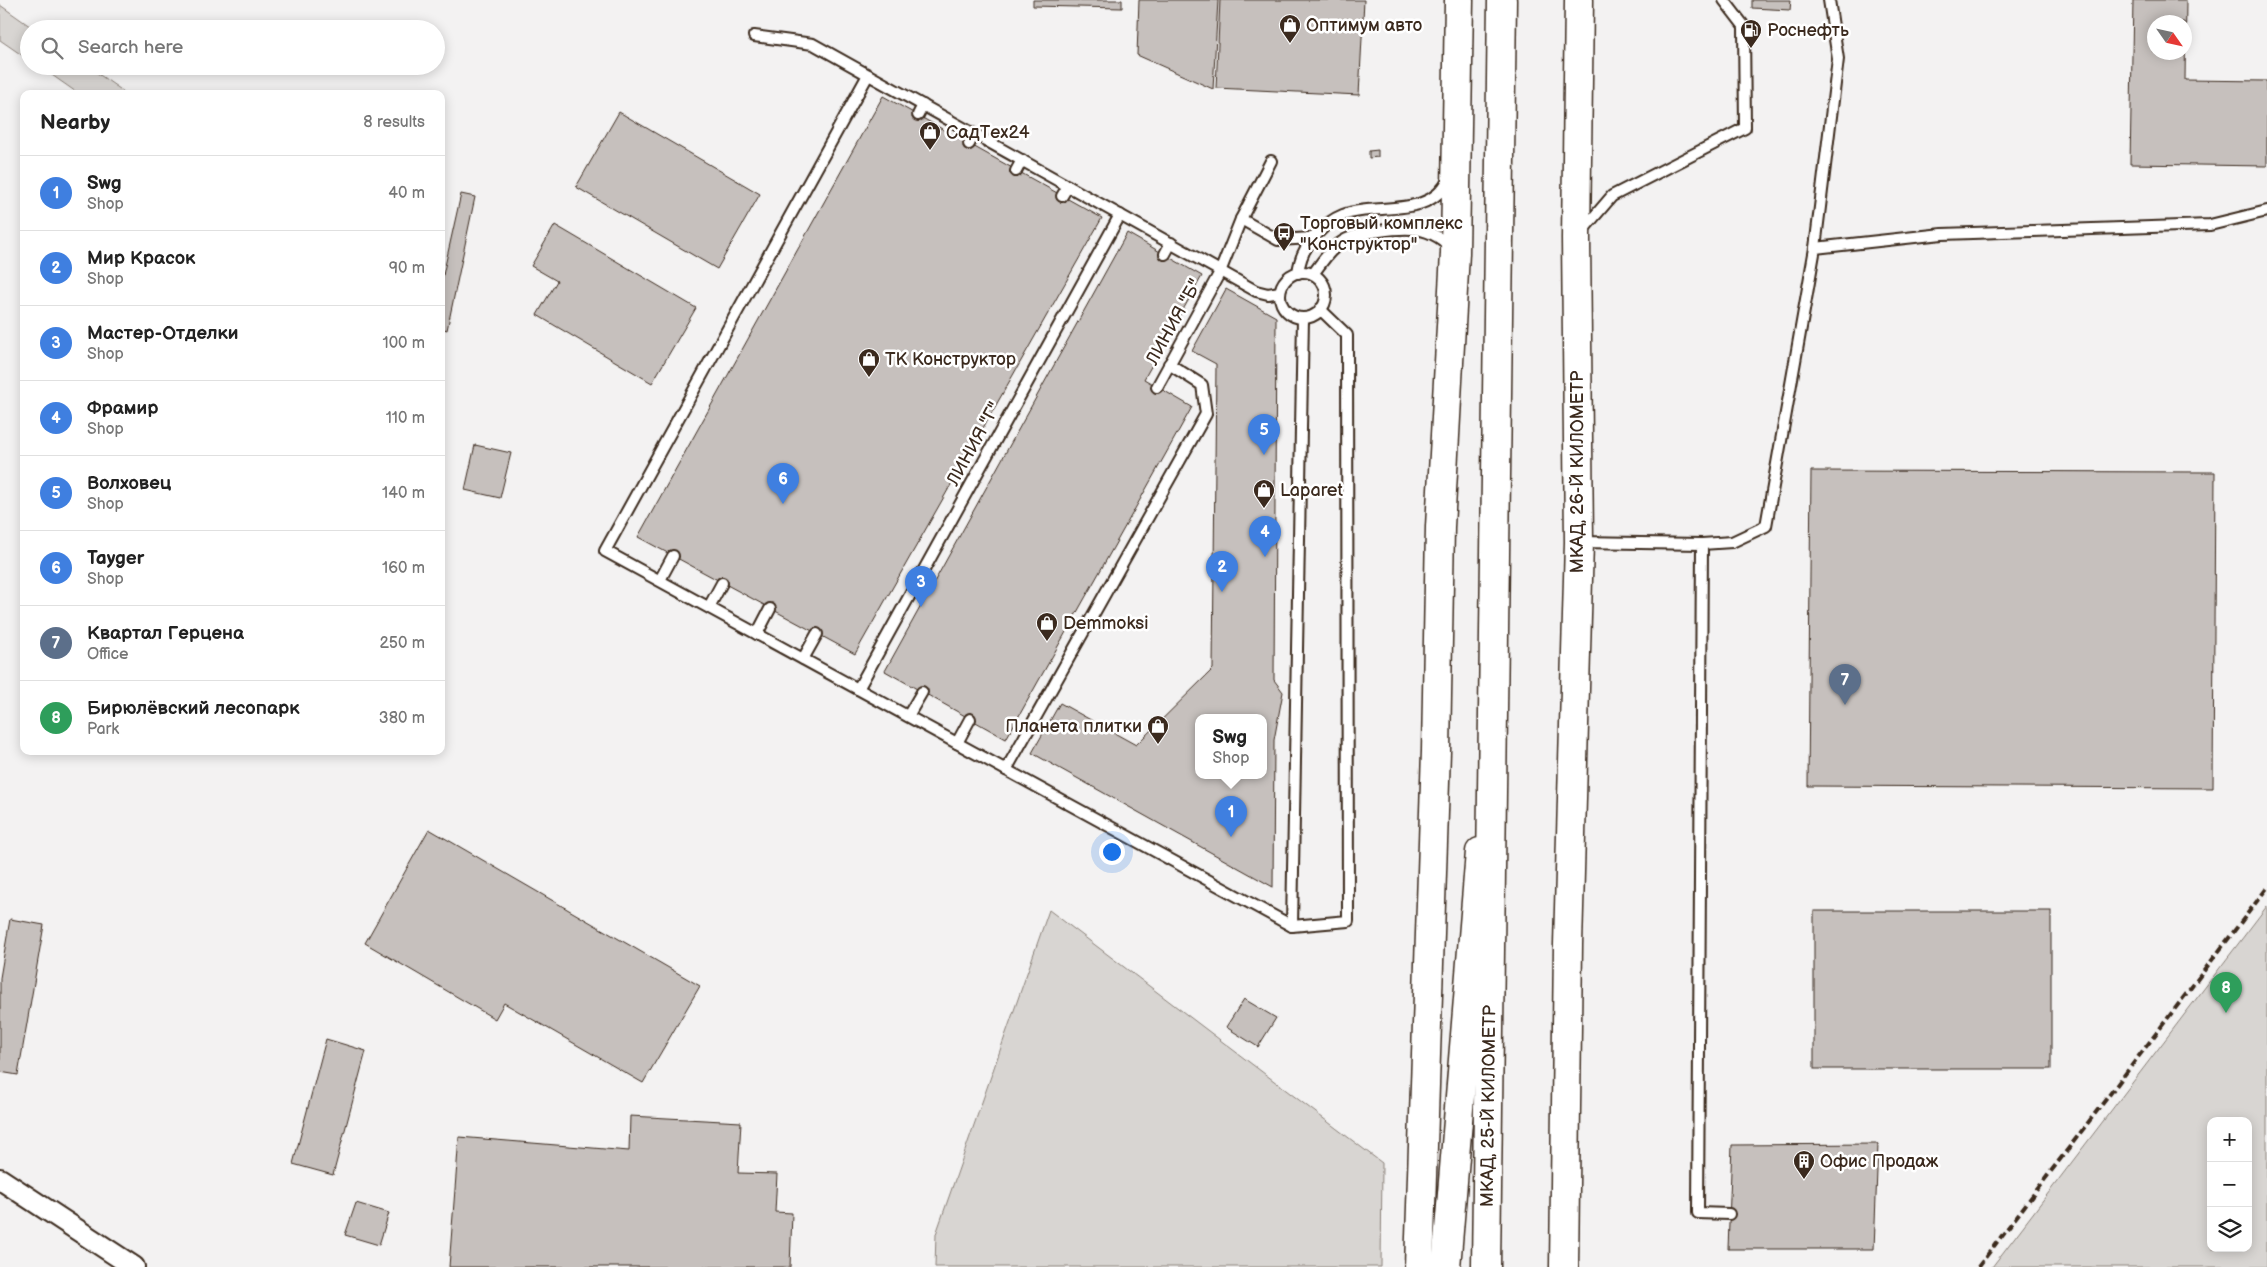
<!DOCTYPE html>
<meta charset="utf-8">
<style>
:root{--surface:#fff;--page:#f2f2f2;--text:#222;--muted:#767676;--line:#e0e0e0;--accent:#111827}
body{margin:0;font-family:"Balsamiq Sans",sans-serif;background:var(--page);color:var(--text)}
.controls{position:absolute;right:15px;bottom:15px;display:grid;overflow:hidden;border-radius:10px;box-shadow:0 2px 12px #0003}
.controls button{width:45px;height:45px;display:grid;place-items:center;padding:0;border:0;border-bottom:1px solid var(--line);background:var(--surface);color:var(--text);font:25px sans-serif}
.compass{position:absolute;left:2147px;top:15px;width:45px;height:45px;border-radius:50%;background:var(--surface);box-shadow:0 2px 12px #0003;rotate:124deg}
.you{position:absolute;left:1111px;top:851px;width:18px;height:18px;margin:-12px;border:4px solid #fff;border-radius:50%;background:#1a73e8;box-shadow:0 0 0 8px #1a73e833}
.badge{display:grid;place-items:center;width:32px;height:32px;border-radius:50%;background:var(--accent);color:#fff;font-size:16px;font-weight:700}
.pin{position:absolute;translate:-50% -41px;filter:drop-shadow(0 1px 2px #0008)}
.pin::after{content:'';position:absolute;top:26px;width:18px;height:15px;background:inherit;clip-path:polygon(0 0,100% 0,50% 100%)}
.popup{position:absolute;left:1195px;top:714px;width:72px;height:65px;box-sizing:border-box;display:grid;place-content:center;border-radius:10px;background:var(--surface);filter:drop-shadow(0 1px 4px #0005);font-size:16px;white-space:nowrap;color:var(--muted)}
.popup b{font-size:19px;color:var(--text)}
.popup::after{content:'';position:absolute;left:50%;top:100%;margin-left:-10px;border:10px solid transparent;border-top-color:var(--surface)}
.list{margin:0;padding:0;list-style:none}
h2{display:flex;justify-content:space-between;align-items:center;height:65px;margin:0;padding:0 20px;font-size:21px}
h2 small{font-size:16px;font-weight:400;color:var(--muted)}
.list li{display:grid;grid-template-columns:32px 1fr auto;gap:15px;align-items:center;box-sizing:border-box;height:75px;padding:0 20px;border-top:1px solid var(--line)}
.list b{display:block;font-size:19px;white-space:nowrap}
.list p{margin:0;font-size:16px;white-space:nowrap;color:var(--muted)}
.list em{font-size:16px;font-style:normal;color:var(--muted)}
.icon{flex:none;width:28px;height:28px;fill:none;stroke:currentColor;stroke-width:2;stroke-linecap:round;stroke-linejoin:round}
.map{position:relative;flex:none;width:2267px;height:1267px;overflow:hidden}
.search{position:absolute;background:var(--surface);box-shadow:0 2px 12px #0003;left:20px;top:20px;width:425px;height:55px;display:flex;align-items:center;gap:12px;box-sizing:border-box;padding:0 18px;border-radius:28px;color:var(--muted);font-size:19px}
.panel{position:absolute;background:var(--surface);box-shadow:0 2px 12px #0003;left:20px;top:90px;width:425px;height:665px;border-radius:10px}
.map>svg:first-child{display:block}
</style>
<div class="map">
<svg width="2267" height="1267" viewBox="0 0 2267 1267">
<rect width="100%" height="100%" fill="#f3f2f2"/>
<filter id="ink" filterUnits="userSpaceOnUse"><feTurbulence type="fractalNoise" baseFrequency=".02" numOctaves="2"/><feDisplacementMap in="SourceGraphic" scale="10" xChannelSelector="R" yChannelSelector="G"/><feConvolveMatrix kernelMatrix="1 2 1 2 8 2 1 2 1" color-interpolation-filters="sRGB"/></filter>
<g filter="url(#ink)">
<g fill="#d8d5d2" stroke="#8a8078" fill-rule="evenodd">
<path d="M0 5 34 29H29V60L0 40Z"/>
<path d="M39 66H87L127 94H79Z"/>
<path d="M2267 906V1267H1992ZM2211 1121H2248V1248H2211Z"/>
<path d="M1049 910 1382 1163 1381 1267H935L936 1234Z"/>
</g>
<g fill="#c6c0bd" stroke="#3b2a1e" fill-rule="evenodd">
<path d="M1033 0H1122V8L1033 6Z"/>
<path d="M1139 0H1218L1213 89 1137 55Z"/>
<path d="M1220 0H1364L1359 95 1216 88Z"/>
<path d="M1752 0H1791L1790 10 1752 8Z"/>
<path d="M2133 0H2186L2185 80 2267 81V166L2130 164ZM2154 22H2184V52H2154Z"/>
<path d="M883 96 1102 218 855 654 638 537Z"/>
<path d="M619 112 760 194 717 269 576 187Z"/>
<path d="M1378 150V157L1369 158V151Z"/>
<path d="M461 194 475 197 447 330 441 328V284Z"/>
<path d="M555 225 696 308 652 383 537 315 557 281 531 266Z"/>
<path d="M1127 233 1202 276 1144 379 1192 407 1006 739 885 671Z"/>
<path d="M1226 289 1276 317 1274 680 1283 692 1274 740 1273 887 1032 753 1060 703 1136 745 1213 669 1216 364 1192 351ZM1198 718H1264V776H1198Z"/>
<path d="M475 445 511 453 500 498 465 490Z"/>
<path d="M1811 471 2215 472 2213 788 1808 786Z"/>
<path d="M429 829 700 986 643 1083 504 1003 495 1019 365 943Z"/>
<rect x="1814" y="911" width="237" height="158"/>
<path d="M10 919 44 925 18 1075 0 1072V978Z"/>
<path d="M1244 999 1276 1018 1258 1047 1226 1027Z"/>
<path d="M326 1039 366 1051 333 1175 293 1164Z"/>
<path d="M630 1116 741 1122 738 1173 777 1174 775 1212 792 1213 790 1267H449L459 1137 629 1151Z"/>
<path d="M1878 1144 1874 1249H1728L1732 1145Z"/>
<path d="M356 1203 389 1213 379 1245 345 1235Z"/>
</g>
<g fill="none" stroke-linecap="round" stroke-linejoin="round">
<g stroke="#3b2a1e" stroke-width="14">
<g id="lane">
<path d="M754 36 813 44 1256 291 1268 294 1280 292"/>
<path d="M868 75 605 551 1292 926 1348 921 1347 335 1320 309"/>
<path d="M918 115 923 105"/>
<path d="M969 144 974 134"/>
<path d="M1016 171 1022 160"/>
<path d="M1062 196 1068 186"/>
<path d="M1241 219 1278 240 1312 238"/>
<path d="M1582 231 1612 196 1745 128 1744 26 1724 0"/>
<path d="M1815 248 1838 59 1829 0"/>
<path d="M1165 254 1171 243"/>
<circle cx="1303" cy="295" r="23"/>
<path d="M1298 273C1300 256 1306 244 1318 233 1325 225 1333 219 1343 215 1375 202 1431 220 1449 178"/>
<path d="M1313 274C1323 261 1331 247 1347 239 1362 232 1396 228 1412 229 1425 229 1442 237 1449 247"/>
<path d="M1157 387 1220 272 1241 219 1271 161"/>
<path d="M1579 542 1702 544 1698 1213 1729 1214"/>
<path d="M1702 544 1732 542 1766 526 1815 248 1942 234 2210 225 2267 211"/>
<path d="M660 580 673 556"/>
<path d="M709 607 722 583"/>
<path d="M757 634 770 609"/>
<path d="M803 659 817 634"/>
<path d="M858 689 1120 215"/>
<path d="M908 716 922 692"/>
<path d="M957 743 970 719"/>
<path d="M1006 770 1206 414 1202 385 1169 364"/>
<path d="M1292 926 1303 318"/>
</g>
</g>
<g stroke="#3b2a1e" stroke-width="24">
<path id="street" d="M0 1179 134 1267"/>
</g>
<g stroke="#3b2a1e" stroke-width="31">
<path id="secondary" d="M1419 1267 1436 751 1440 527 1455 253 1459 0"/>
</g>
<g stroke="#3b2a1e" stroke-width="31">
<path id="primary" d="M1446 1267 1480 852"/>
</g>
<g stroke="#3b2a1e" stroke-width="31">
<g id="highway">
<path id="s1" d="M1486 1267 1502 0"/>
<path d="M1564 1267 1568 945 1579 542 1576 238 1579 0"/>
</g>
</g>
<use href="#lane" stroke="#fff" stroke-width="10"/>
<use href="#street" stroke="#fff" stroke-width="20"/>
<use href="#secondary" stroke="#fff" stroke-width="28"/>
<use href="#primary" stroke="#fff" stroke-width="28"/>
<use href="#highway" stroke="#fff" stroke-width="28"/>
<path stroke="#3b2a1e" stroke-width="4" stroke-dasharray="8 4" stroke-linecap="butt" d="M1978 1267 2267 888"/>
</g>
</g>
<defs>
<g id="shop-pin" transform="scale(1.125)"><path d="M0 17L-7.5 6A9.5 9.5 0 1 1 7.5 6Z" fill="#3b2a1e" stroke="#fff"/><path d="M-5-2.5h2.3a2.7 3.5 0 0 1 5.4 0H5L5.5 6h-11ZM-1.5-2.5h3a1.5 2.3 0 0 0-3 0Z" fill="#fff"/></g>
<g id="fuel-pin" transform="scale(1.125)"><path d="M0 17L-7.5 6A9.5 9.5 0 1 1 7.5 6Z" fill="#3b2a1e" stroke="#fff"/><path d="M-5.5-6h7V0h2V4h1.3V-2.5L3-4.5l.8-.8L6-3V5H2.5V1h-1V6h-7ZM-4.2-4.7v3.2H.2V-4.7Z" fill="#fff"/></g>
<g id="bus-pin" transform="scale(1.125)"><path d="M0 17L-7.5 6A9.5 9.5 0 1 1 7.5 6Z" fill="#3b2a1e" stroke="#fff"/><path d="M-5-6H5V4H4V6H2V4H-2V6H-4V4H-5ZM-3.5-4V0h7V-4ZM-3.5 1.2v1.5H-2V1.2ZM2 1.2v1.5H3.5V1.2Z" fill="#fff"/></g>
<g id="building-pin" transform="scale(1.125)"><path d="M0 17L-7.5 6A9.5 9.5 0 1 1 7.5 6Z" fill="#3b2a1e" stroke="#fff"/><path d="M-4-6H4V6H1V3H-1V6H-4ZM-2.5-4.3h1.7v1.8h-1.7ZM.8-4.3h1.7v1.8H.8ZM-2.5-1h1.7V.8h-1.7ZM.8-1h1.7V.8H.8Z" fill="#fff"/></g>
</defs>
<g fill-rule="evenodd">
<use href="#shop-pin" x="1290" y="25"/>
<use href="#fuel-pin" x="1751" y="30"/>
<use href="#shop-pin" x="930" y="132"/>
<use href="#bus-pin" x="1284" y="233"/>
<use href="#shop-pin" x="869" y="359"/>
<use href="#shop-pin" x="1264" y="490"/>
<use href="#shop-pin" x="1047" y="623"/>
<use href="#shop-pin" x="1158" y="726"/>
<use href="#building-pin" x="1804" y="1161"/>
</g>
<g text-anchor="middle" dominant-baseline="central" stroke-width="5" stroke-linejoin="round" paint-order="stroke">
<g font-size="18" fill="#3b2a1e" stroke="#fff" text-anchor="start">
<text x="1306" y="25">Оптимум авто</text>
<text x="1767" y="30">Роснефть</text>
<text x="946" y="132">СадТех24</text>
<text x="1300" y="223">Торговый комплекс<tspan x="1300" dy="21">"Конструктор"</tspan></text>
<text x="885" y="359">ТК Конструктор</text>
<text x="1280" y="490">Laparet</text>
<text x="1063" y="623">Demmoksi</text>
<text x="1142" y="726" text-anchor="end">Планета плитки</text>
<text x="1820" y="1161">Офис Продаж</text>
</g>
<g font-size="18" fill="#3b2a1e" stroke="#fff">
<text transform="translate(1174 322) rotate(-61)">ЛИНИЯ "Б"</text>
<text transform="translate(974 444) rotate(-61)">ЛИНИЯ "Г"</text>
<text transform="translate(1577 472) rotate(-90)">МКАД, 26-Й КИЛОМЕТР</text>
<text stroke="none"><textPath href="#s1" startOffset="161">МКАД, 25-Й КИЛОМЕТР</textPath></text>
</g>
</g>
</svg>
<div class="controls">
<button>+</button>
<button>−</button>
<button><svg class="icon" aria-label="layers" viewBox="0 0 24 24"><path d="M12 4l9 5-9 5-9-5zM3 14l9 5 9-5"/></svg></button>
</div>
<svg class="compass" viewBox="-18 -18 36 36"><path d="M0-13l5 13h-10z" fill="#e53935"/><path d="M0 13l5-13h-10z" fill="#767676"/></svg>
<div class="you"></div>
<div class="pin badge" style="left:1231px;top:837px;background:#3f7fe0">1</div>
<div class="popup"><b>Swg</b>Shop</div>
<div class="pin badge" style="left:1222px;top:592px;background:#3f7fe0">2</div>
<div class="pin badge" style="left:921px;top:607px;background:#3f7fe0">3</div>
<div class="pin badge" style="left:1265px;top:557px;background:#3f7fe0">4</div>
<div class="pin badge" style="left:1264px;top:455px;background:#3f7fe0">5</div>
<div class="pin badge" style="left:783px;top:504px;background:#3f7fe0">6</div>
<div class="pin badge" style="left:1845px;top:705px;background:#5c6f8a">7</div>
<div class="pin badge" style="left:2226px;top:1013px;background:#2e9e5b">8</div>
<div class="search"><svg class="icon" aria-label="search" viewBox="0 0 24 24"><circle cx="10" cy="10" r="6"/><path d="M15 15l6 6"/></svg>Search here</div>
<section class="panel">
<h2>Nearby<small>8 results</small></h2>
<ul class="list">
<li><span class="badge" style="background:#3f7fe0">1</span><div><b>Swg</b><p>Shop</p></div><em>40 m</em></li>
<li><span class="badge" style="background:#3f7fe0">2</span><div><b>Мир Красок</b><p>Shop</p></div><em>90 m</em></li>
<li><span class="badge" style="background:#3f7fe0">3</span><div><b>Мастер-Отделки</b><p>Shop</p></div><em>100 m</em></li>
<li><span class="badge" style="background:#3f7fe0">4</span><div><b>Фрамир</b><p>Shop</p></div><em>110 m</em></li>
<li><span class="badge" style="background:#3f7fe0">5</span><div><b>Волховец</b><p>Shop</p></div><em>140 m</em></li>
<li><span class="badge" style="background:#3f7fe0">6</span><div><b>Tayger</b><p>Shop</p></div><em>160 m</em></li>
<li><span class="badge" style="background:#5c6f8a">7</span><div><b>Квартал Герцена</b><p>Office</p></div><em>250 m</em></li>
<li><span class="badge" style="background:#2e9e5b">8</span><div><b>Бирюлёвский лесопарк</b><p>Park</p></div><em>380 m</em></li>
</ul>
</section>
</div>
